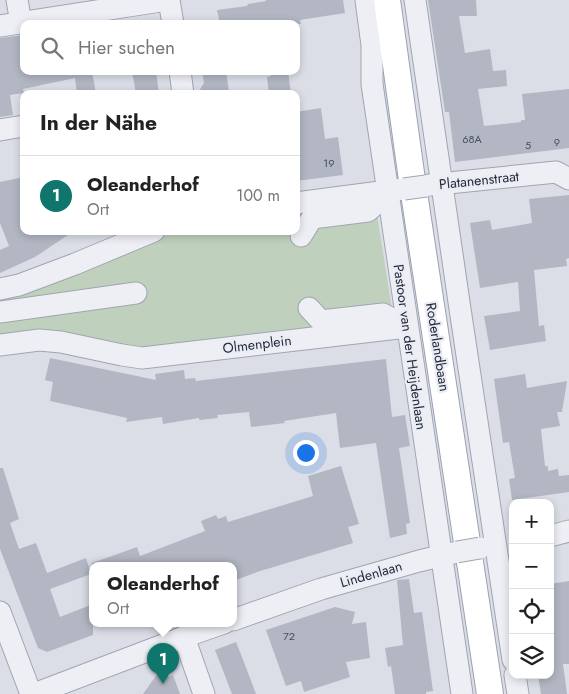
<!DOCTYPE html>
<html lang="de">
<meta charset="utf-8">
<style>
:root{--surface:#fff;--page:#f6f6f6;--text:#222;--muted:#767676;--line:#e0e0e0;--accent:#0f766e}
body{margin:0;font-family:Jost,sans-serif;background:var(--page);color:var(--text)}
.controls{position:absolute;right:15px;bottom:15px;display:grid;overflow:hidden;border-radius:10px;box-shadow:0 2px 8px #0003}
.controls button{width:45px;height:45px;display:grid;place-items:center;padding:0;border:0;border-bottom:1px solid var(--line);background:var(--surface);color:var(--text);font:25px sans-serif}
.you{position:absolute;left:305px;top:452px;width:18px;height:18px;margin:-12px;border:4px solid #fff;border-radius:50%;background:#1a73e8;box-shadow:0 0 0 8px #1a73e833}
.badge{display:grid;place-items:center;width:32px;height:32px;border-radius:50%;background:var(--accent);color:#fff;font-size:16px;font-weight:700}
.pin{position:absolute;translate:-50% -41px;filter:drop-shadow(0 1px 2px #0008)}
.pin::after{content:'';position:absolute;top:26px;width:18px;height:15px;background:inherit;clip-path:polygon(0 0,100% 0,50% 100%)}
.popup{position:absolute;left:89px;top:562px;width:148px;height:65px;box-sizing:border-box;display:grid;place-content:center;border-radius:10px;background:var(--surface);filter:drop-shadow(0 1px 4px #0005);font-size:16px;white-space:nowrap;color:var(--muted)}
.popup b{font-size:19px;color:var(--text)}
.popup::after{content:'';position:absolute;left:50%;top:100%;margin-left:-10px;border:10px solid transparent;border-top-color:var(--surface)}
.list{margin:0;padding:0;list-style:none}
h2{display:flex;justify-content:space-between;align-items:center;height:65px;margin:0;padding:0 20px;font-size:21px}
h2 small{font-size:16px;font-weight:400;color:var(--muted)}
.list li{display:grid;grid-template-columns:32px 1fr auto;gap:15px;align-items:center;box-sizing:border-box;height:80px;padding:0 20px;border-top:1px solid var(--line)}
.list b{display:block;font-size:19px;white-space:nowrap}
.list p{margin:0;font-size:16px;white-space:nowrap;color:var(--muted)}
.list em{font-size:16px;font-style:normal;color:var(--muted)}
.icon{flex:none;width:28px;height:28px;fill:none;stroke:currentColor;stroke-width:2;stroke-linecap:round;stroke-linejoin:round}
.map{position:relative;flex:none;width:569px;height:694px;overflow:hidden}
.search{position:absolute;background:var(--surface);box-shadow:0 2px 8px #0003;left:20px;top:20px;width:280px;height:55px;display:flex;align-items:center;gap:12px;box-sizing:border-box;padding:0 18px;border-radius:10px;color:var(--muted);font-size:19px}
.panel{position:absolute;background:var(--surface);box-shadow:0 2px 8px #0003;left:20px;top:90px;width:280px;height:145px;border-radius:10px}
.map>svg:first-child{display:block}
</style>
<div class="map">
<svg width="569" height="694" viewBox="0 0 569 694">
<rect width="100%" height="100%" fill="#dbdee7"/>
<path fill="#bfd1bc" d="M296 210 377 215 392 309 384 325 145 353 0 339V298L72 274 175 231H296Z"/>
<g fill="#b2b7c3">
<path d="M266 0H343L345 13 300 20 301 24H220L217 10 247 6 248 4 266 1Z"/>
<path d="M428 0H476L477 16H459L465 53 490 49 493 71 506 70 507 86 478 89 484 126 521 122V120H525L522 94 569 89V148L455 162 449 112H445Z"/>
<path d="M24 35V71H92L96 94H77L75 78 23 89 24 93 10 95 13 115 0 117V38Z"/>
<path d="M132 71H156L159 94H136Z"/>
<path d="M202 71H226L229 92 216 94H197L204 83Z"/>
<path d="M270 71H288L291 94H269L267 77 271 76Z"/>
<path d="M321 108 325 139 338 137 343 175 296 181V112Z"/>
<path d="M24 177V231H74L35 257 0 273V250L9 246 0 223V182Z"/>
<path d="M569 195V258L566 259 567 266 534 270 539 326 544 325 546 341 490 350 484 316 520 311 518 282 480 288 470 223 490 220 492 230 532 223 529 199Z"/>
<path d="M50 358 156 380 155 374 184 370 185 379 195 378 196 381 386 359 392 417 405 415 410 446 399 448 410 523 406 524 407 534 390 538 376 443 340 448 336 413 284 421 285 423 251 427 249 412 217 415 218 418 199 420V418L163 424 162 417 126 422 127 418 50 401 53 382 45 380Z"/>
<path d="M525 374 527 388 567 381 562 412H557L560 426 541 429 545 466H548V471L558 469 559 476 569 475V492L512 500 509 479 515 478 509 442 503 443 494 379Z"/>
<path d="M341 466 359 524 348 527 353 543 257 572 233 581V565H92V563L137 547 140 556 205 531 201 521 216 515 218 519 226 516 228 522 313 496 308 476Z"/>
<path d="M0 468H3L19 519 10 523 19 549 36 543 47 573 86 558 91 574 50 589 60 617 93 604V635L47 652 38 648 0 549Z"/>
<path d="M409 579 414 613 422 612 433 691 426 692V694H395L391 666 388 667 385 648 403 645 397 580Z"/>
<path d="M569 581V664H563L567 694H541L538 675H550V584Z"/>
<path d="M335 607 355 612 352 624 366 622 370 658 346 662 350 677 304 692 301 681 286 686 266 630Z"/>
<path d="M236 642 242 657 256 694H232L215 650Z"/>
<path d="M158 673 169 677 173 675 180 694H143Z"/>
</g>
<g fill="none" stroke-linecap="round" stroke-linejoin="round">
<g stroke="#a0a5b1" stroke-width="23">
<g id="minor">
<path d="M17 0 21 23"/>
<path d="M169 0 173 24"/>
<path d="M366 0 372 45V84L462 694"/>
<path d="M415 0 460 309 513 660"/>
<path d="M0 26 167 0"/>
<path d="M180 71 183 94"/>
<path d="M0 130 24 126"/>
<path d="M429 185 556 172 569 179"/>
<path d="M296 203 403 189"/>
<path d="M301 236 312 218 368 211 389 192"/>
<path d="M0 289 19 285 75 264 154 231"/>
<path d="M309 308 321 321 383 314 407 327"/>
<path d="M0 312 136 293"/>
<path d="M0 345 39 340 61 342 122 355 142 358 407 327"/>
<path d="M550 536 569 531"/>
<path d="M0 612 31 694"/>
<path d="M233 620 321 589 419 561 453 553"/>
<path d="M184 637 204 694"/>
<path d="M515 675 518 694"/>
<path d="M34 694 184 637 224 623"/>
</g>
</g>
<g stroke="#9aa1b3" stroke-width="28">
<path id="major" d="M387 0 412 180 490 694"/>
</g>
<use href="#minor" stroke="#eeeff5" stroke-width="21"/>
<use href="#major" stroke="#fff" stroke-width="26"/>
<g stroke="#a0a5b1" stroke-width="23" stroke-linecap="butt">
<g id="minor-bridge">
<path d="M404 189 426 186"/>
<path d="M457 552 480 548"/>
</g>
</g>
<use href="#minor-bridge" stroke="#eeeff5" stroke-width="21"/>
</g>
<g text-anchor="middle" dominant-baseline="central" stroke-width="4.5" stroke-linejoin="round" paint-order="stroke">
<g font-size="11" fill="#484e5e">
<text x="472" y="139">68A</text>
<text x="557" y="142">9</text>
<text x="528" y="145">5</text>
<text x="329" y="163">19</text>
<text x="289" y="636">72</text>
</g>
<g font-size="14" fill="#242b3d" stroke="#eaedf4">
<text transform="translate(479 180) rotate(-6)">Platanenstraat</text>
<text transform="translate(257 344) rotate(-7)">Olmenplein</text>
<text transform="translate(410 347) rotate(82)">Pastoor van der Heijdenlaan</text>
<text transform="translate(438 347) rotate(81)">Roderlandbaan</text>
<text transform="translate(371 574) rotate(-16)">Lindenlaan</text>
</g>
</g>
</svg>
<div class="controls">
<button>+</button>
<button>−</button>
<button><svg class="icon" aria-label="locate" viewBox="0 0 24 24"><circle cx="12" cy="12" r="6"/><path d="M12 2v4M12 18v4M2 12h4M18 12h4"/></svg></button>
<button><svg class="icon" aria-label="layers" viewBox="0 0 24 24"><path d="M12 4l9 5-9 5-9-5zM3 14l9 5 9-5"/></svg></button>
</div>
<div class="you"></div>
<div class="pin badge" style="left:163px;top:684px">1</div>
<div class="popup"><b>Oleanderhof</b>Ort</div>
<div class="search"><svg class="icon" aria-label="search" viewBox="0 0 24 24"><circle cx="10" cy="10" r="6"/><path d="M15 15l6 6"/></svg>Hier suchen</div>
<section class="panel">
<h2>In der Nähe<small></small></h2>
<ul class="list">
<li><span class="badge">1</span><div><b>Oleanderhof</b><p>Ort</p></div><em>100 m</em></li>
</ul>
</section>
</div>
